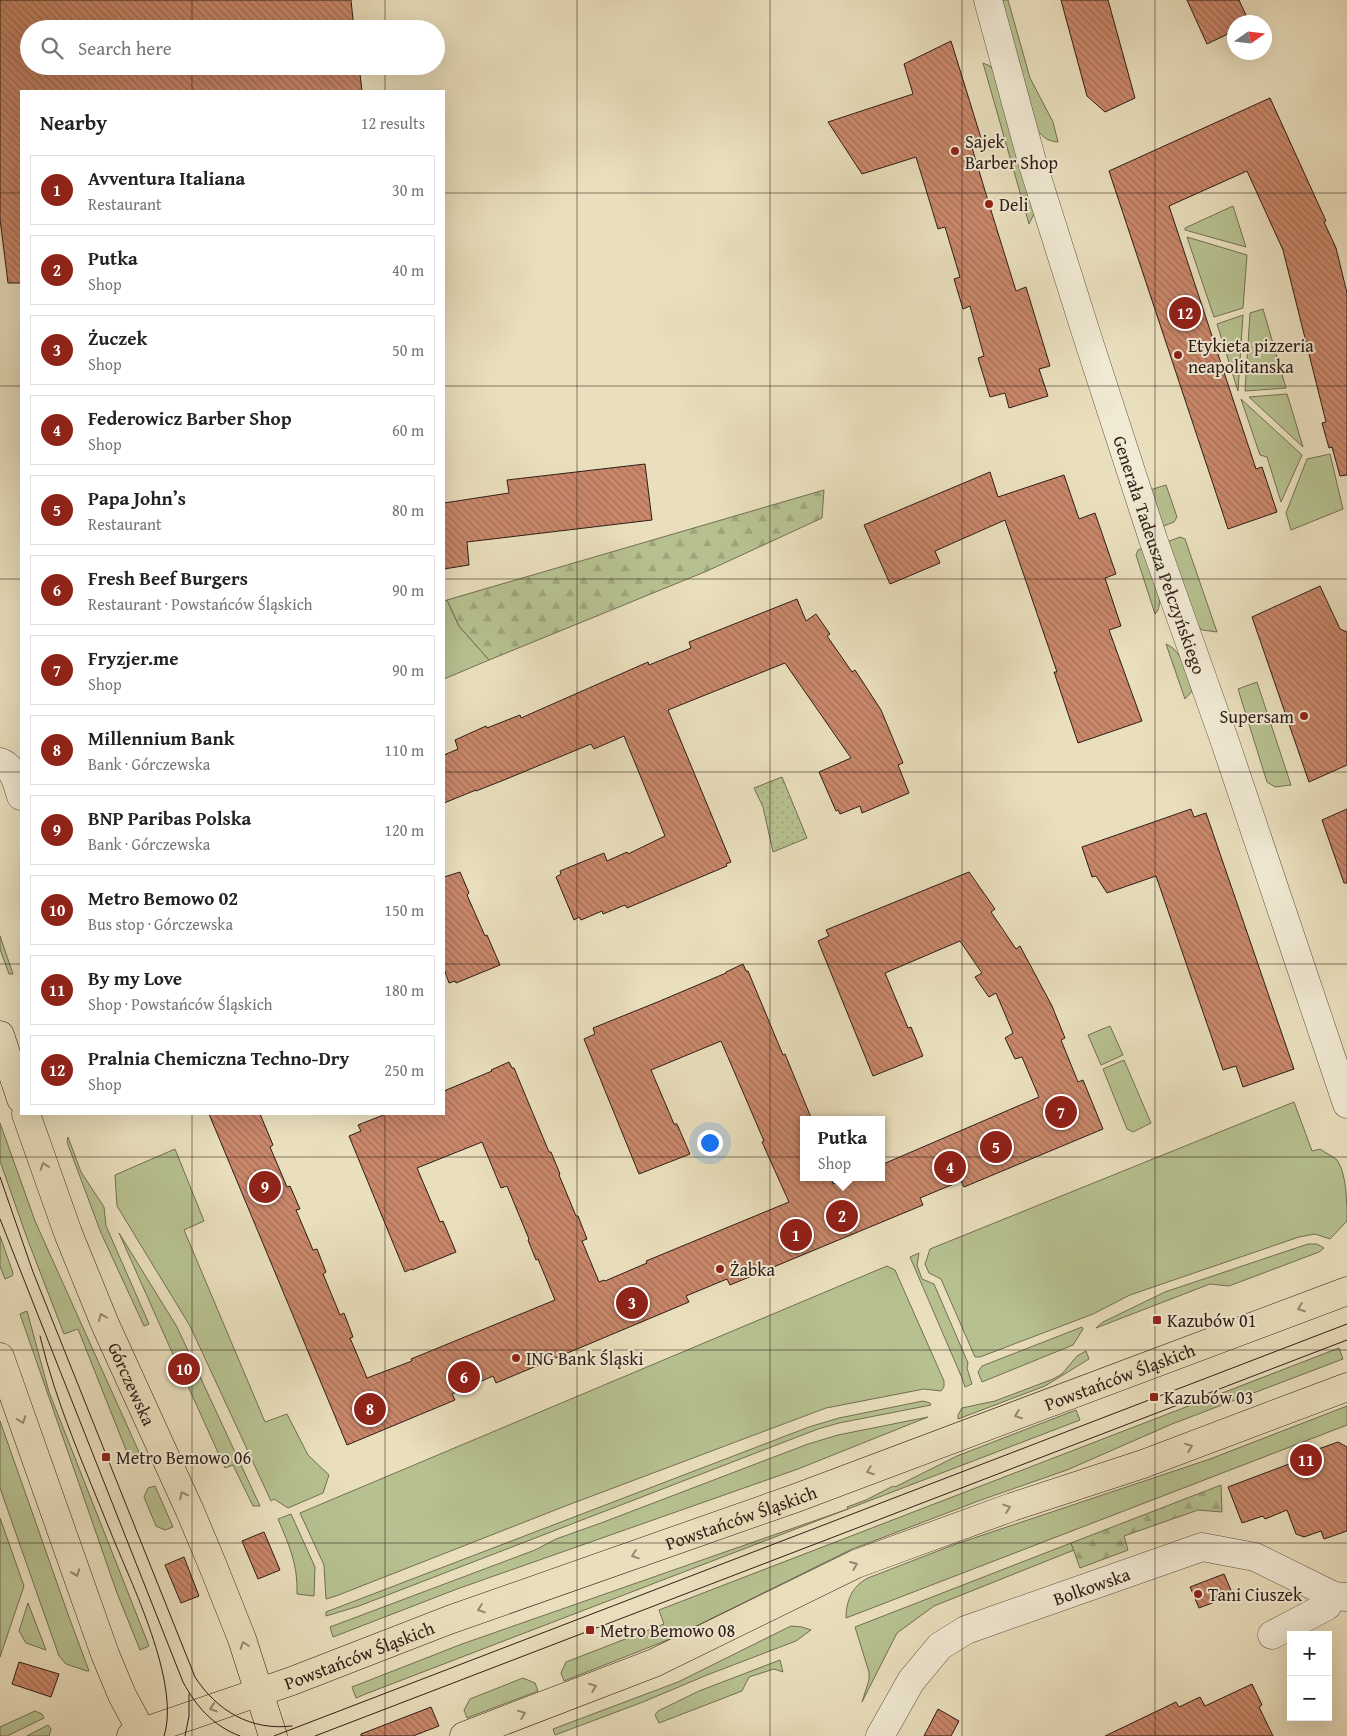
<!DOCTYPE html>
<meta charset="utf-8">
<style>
:root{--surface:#fff;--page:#f2f2f2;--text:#222;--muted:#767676;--line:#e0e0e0;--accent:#8f2418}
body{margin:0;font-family:"Gentium Book Plus",serif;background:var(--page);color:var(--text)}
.controls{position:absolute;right:15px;bottom:15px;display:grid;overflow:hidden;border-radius:0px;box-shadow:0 5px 20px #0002}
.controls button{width:45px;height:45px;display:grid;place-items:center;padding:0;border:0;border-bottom:1px solid var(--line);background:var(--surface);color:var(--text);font:25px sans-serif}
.compass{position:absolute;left:1227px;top:15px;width:45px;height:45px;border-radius:50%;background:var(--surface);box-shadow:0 5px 20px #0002;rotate:76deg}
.you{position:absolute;left:709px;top:1142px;width:18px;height:18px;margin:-12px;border:4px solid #fff;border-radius:50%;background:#1a73e8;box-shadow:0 0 0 8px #1a73e833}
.badge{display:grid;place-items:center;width:32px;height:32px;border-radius:50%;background:var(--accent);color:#fff;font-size:16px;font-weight:700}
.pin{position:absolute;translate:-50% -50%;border:2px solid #fff;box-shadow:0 1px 5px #0006}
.popup{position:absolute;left:800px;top:1116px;width:85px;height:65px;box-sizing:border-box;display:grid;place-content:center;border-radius:0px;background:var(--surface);filter:drop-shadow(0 1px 4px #0005);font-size:16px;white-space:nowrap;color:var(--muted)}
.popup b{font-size:19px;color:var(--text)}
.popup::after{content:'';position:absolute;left:50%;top:100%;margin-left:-10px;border:10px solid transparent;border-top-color:var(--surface)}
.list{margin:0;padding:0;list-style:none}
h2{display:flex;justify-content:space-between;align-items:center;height:65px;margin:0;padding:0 20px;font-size:21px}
h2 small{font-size:16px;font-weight:400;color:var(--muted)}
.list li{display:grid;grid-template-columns:32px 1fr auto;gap:15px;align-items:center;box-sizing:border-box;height:70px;margin:0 10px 10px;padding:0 10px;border:1px solid var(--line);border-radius:0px}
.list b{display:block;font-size:19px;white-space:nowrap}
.list p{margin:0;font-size:16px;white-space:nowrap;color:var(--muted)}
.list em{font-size:16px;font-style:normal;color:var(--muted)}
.icon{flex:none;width:28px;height:28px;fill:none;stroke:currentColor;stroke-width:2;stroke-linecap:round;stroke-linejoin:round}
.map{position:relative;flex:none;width:1347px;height:1736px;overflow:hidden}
.search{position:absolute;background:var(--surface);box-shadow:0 5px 20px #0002;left:20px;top:20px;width:425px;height:55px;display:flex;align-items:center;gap:12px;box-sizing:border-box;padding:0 18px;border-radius:28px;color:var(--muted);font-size:19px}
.panel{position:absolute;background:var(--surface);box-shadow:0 5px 20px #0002;left:20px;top:90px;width:425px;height:1025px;border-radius:0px}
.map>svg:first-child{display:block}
</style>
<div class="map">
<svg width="1347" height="1736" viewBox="0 0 1347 1736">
<defs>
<pattern id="forest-firs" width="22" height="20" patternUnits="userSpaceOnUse" patternTransform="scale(1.25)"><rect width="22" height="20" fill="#b7c190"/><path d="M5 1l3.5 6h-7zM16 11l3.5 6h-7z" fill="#9ea57b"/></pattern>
<pattern id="park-dots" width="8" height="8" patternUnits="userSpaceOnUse" patternTransform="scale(1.25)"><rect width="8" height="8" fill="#b7c190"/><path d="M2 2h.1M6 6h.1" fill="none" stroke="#9ea57b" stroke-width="1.8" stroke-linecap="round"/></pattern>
<pattern id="building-back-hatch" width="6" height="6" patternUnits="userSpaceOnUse" patternTransform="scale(1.25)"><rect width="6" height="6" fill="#ca886b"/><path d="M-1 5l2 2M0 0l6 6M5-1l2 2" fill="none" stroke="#a46f57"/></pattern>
</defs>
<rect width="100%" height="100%" fill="#eadfbd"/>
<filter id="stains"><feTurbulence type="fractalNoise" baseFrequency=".004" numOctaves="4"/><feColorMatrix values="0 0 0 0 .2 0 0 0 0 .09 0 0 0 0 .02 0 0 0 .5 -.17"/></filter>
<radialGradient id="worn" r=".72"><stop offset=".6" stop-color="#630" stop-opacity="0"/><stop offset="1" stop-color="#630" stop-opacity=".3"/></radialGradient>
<g fill="#b7c190" stroke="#726f54">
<path d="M1001 0H1008L1030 78 1053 122 1058 142C1046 141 1041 136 1035 126Z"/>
<path d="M983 63 990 66 996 74 1035 212 1029 224Z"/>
<path d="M1233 206 1246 247 1185 230V228Z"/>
<path d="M1187 237 1247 255 1243 308 1214 317Z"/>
<path d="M1263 309 1286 388 1245 391 1250 313Z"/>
<path d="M1243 315 1238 391 1217 324Z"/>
<path d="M1287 394 1303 447 1249 397Z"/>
<path d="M1241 399 1302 455 1281 502 1267 457 1260 455Z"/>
<path d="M1330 454 1343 509 1291 530 1286 513 1307 459Z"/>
<path d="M1166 485 1177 517 1174 522 1161 527 1150 490Z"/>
<path d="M1180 537 1185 539 1217 632 1202 630 1197 625 1167 542Z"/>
<path d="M1143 548C1149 563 1168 603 1155 614L1136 555 1138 550Z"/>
<path d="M447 600 459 626 489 660 444 679V601Z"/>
<path d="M1166 644C1184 652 1186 674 1192 691L1185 699Z"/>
<path d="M1257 682 1291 785 1275 787 1267 782 1238 689Z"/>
<path d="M0 936 13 974H9L0 949Z"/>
<path d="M1110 1026 1123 1055 1101 1065 1088 1035Z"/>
<path d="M1124 1060 1151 1123 1133 1132 1127 1129 1103 1069Z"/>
<path d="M1294 1102 1312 1151 1320 1149C1326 1153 1332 1156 1337 1160 1347 1174 1347 1205 1347 1221L1330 1239 1315 1234 1299 1237 1130 1295 1093 1314 980 1357H975L941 1279 929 1273 925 1264 930 1249Z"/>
<path d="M0 1123 35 1221 143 1461 137 1463 130 1460 78 1329 64 1334 27 1238 0 1161Z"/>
<path d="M68 1137 81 1172 104 1207 106 1226 149 1324 144 1326 101 1233 67 1142Z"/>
<path d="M175 1149 204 1221 184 1230 265 1422 287 1414 308 1455 329 1475 323 1493 288 1508 274 1499 271 1501 190 1326 117 1206 115 1175Z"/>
<path d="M119 1233 177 1327 260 1506H253L233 1465 225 1468 187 1384 194 1380 182 1357 175 1359Z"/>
<path d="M0 1236 13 1273 12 1276 5 1279 0 1266Z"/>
<path d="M1308 1244H1317L1324 1248 1319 1252 1229 1286 1210 1284 1096 1328 1103 1322 1165 1292Z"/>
<path d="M919 1253 917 1265 922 1279 934 1284 968 1363 967 1368 972 1384 965 1387 962 1378 910 1257Z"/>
<path d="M887 1266 895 1270 944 1381V1387L941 1391 924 1389 826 1408 568 1505 336 1596 326 1599 324 1565 300 1513Z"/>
<path d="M27 1311 49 1392 149 1646 140 1650 117 1593 20 1314Z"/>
<path d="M1082 1327 1083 1329 1073 1345 982 1382 978 1372 982 1366Z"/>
<path d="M1339 1348 1343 1359 1172 1424 1067 1470 981 1500 850 1550 670 1639 564 1681 561 1673 566 1662 664 1624 659 1610Z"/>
<path d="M1086 1351 1089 1359 1045 1386 958 1419V1415L962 1408 995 1401 1053 1379 1062 1374 1077 1356Z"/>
<path d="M923 1401 930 1403 931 1405 839 1423 818 1429 359 1606 326 1616V1612L809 1427 839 1418Z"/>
<path d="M1347 1406V1425L846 1618C846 1601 852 1586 868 1578L956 1544 1210 1459Z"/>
<path d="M1076 1410 1080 1420 368 1693 356 1698 352 1687 462 1644 848 1509 847 1507 866 1500 893 1486 895 1487 957 1456Z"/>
<path d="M928 1417 798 1469 457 1589 333 1637 330 1627 535 1550 556 1539 601 1523 808 1444 838 1435Z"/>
<path d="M0 1421 69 1617 89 1671H87L66 1664 59 1656 0 1488Z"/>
<path d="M155 1486 173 1527 165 1530 156 1526 144 1497 148 1488Z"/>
<path d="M291 1514 315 1567 314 1596 297 1594C298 1564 289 1545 278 1519Z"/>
<path d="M0 1518 24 1586 0 1657Z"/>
<path d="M1071 1543 1074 1550 934 1606 897 1633 862 1702 869 1680V1672L855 1627Z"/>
<path d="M28 1603 46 1650 26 1643 19 1631Z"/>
<path d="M791 1626 802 1627 811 1630 796 1641 707 1675 643 1702 555 1735 553 1729 678 1682Z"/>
<path d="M780 1660 783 1672 774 1669 749 1677 742 1691 659 1723 655 1715 658 1711 699 1691Z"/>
<path d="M523 1678 535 1683 538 1691 467 1718 464 1710 470 1699Z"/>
<path d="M35 1711 42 1714 44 1718 7 1736H0V1727Z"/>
<path d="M48 1725 51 1729 49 1736H27Z"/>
</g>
<g fill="url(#forest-firs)" stroke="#726f54">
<path d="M824 490 822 518 707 571 489 660 459 626 447 600Z"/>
<path d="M1221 1485 1222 1512 1198 1510 1124 1536 1128 1550 1080 1568 1071 1543Z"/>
</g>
<path fill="url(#park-dots)" stroke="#726f54" d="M782 777 807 838 773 852 763 807 754 788Z"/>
<g fill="url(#building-back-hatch)" stroke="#2e1d17">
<path d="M0 0H351L354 29H29V66H359L362 91H21V283H8L0 219Z"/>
<path d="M1061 0H1108L1135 98 1105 112 1087 96Z"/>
<path d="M1187 0H1239L1249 22H1234V31L1207 44Z"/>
<path d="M951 41 981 138 970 141 989 204 1016 291 1026 287 1050 366 1039 369 1048 396 1009 408 1005 393 990 397 978 358 984 356 970 306 963 309 954 279 960 277 945 227 938 229 916 157 862 174 828 122 913 94 904 64Z"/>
<path d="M1270 98 1326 221 1324 222 1336 248 1347 293V475L1340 476 1332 447 1329 448 1322 423 1326 422 1283 250 1247 171 1169 206 1256 469 1262 467 1277 512 1228 529 1109 171Z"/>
<path d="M645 464 652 520 467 542 469 565 444 569V503L509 493 507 480Z"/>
<path d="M990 472 998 497 1064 475 1079 519 1095 513 1116 574 1105 578 1121 626 1109 630 1142 721 1078 743 1054 672H1057L1005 520 935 551 940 563 890 584 864 525Z"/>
<path d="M1320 586 1340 629 1347 632V765L1309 782 1252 617Z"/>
<path d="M797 599 806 621 816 614 830 634 827 636 852 672 855 670 881 710 903 763 898 765 909 793 862 813 860 806 840 814 838 810 836 811 819 772 851 758 785 663 668 710 731 862 726 864 727 866 627 908 625 905 603 914 602 911 581 920 579 917 574 920 556 877 561 874 560 871 604 853 607 861 627 852 628 854 665 836 624 736 594 749 591 744 504 780 476 791V790L444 803V755L458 749 455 740 486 726 487 728 520 715 521 718 648 662 649 665 691 648 689 642Z"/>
<path d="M1191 809 1194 817 1206 813 1294 1069 1243 1087 1236 1066 1223 1070 1156 876 1107 893 1096 876 1092 877 1082 847Z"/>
<path d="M1347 809V883H1344L1322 820Z"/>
<path d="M460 872 469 893 467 895 485 936 487 935 500 965 456 983 455 981 449 983 444 969V877Z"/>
<path d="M969 872 995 909 991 912 1016 949 1020 946 1052 1006 1065 1038 1061 1040 1078 1082 1083 1080 1103 1129 964 1187 961 1181 920 1198 923 1205 730 1285 727 1279 686 1296 689 1302 496 1383 493 1376 452 1394 455 1400 347 1445 209 1114H260L273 1145 270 1147 287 1187 290 1186 300 1209 296 1210 313 1250 317 1249 326 1272 323 1274 340 1315 344 1313 353 1337 350 1338 367 1378 412 1361 411 1359 555 1300 538 1259 536 1260 528 1240 529 1239 507 1186 501 1188 482 1142 417 1168 440 1222 443 1221 456 1252 412 1270 411 1269 405 1272 349 1136 361 1131 358 1125 386 1114H444V1091L492 1071 491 1070 509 1062 512 1068H514L549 1152H551L560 1174 559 1175 576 1216H578L587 1239 582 1241 599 1282 604 1280 605 1281 647 1263 646 1261 789 1202 762 1142 764 1141 721 1041 651 1070 674 1124H677L690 1154 639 1174 584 1039 595 1034 593 1028 660 1001 726 973V972L743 964 746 971H748L783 1055 785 1054 812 1120H803V1177H831L833 1184 849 1177H881V1165L1039 1097 1022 1057 1015 1059 1005 1038 1013 1033 996 993 989 997 981 986 975 977 982 973 960 941 885 973 908 1028 911 1027 923 1056 873 1076 818 941 829 936 826 930Z"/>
<path d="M1338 1442 1347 1447V1531L1324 1539 1321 1531 1304 1537 1296 1534 1287 1510 1265 1519 1263 1516 1242 1523 1228 1487 1297 1461 1296 1457Z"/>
<path d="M264 1532 280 1570 258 1579 242 1541Z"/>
<path d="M184 1557 199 1596 181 1603 165 1565Z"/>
<path d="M1224 1574 1233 1595 1199 1608 1190 1587Z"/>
<path d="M19 1662 59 1674 51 1697 12 1684Z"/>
<path d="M1252 1684 1262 1705 1259 1707 1273 1736H1105L1176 1702 1179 1707 1200 1697 1205 1706Z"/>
<path d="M431 1707 439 1726 413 1736H361V1734Z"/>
<path d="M938 1709 959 1721 951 1736H924Z"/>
</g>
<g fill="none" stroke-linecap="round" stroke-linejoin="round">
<g stroke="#5d4e40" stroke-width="29">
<g id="minor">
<path id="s1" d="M988 0 1033 165 1087 336 1153 539 1224 739 1347 1104"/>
<path d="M0 762C14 767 17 784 21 796"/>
<path d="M1272 1635 1327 1606 1334 1596"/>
<path id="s2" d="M880 1736 911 1681 940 1646 966 1630 1202 1547 1255 1557 1334 1596 1347 1597"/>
</g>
</g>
<g stroke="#2e1d17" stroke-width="29">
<g id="major">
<path d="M0 1035 21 1099"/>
<path id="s3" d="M26 1114 68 1233 105 1324 190 1511 213 1566 242 1639 273 1736"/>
<path d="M0 1357 105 1654 122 1695 144 1736"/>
<path id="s4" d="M131 1736 292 1681 449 1620 796 1498 1347 1291"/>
<path d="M464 1736 654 1663 856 1564 1012 1507 1143 1464 1347 1387"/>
</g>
</g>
<use href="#minor" stroke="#f1ead4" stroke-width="28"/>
<use href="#major" stroke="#eadfbd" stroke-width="28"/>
<g stroke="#2e1d17" stroke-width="1">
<path d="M0 1177 33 1272 195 1677C217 1711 251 1731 292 1726"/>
<path d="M0 1219 183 1682C196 1706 213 1726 240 1736"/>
<path d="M40 1336C56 1404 85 1468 111 1533 131 1583 181 1683 164 1736"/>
<path d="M185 1736 189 1716V1694"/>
<path d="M274 1736 1347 1324"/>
<path d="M315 1736 1347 1340"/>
</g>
</g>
<defs><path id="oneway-chevron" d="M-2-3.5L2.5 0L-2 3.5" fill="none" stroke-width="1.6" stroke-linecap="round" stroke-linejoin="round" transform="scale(1.25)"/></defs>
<g stroke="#958872">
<use href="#oneway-chevron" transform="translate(44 1166) rotate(-110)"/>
<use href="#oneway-chevron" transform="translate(1301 1308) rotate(160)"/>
<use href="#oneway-chevron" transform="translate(102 1317) rotate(-112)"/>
<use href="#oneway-chevron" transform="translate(1018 1415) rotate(159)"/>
<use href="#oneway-chevron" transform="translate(22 1420) rotate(70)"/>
<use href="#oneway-chevron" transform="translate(1189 1447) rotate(-21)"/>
<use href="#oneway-chevron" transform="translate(870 1471) rotate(160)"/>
<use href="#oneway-chevron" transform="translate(183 1495) rotate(-115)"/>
<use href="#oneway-chevron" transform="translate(1007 1508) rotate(-19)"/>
<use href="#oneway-chevron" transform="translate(635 1555) rotate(161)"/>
<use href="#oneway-chevron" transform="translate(854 1565) rotate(-23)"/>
<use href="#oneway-chevron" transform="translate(76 1573) rotate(70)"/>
<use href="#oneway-chevron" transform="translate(481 1609) rotate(161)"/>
<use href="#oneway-chevron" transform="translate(244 1645) rotate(-108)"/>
<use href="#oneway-chevron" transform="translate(593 1687) rotate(-21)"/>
<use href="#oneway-chevron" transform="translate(213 1708) rotate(162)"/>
<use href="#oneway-chevron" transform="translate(522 1714) rotate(-21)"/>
</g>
<path fill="none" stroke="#2e1d17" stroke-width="1" stroke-opacity="0.55" d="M192 0V29M385 0V29M577 0V1736M770 0V1736M962 0V1736M1155 0V1736M192 66V91M385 66V91M0 193H21M444 193H1347M0 386H21M444 386H1347M0 579H21M444 579H1347M0 772H21M444 772H1347M0 964H21M444 964H1347M192 1114V1736M385 1114V1736M0 1157H1347M0 1350H1347M0 1543H1347"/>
<g fill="#8f2418" stroke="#f1ead4" stroke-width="2">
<circle cx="955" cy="151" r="5"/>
<circle cx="989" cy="204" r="5"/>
<circle cx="1178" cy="355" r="5"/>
<circle cx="1304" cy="716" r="5"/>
<circle cx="720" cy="1269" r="5"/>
<rect x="1152" y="1315" width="10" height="10" rx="2.5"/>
<circle cx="516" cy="1358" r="5"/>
<rect x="1149" y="1392" width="10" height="10" rx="2.5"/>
<rect x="101" y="1452" width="10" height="10" rx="2.5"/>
<circle cx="1198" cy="1594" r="5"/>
<rect x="585" y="1625" width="10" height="10" rx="2.5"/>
</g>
<g text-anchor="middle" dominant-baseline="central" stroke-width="4" stroke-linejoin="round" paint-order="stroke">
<g font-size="18" fill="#2e1d17" stroke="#f1ead4" text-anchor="start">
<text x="965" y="141">Sajek<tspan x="965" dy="21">Barber Shop</tspan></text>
<text x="999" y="204">Deli</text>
<text x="1188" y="345">Etykieta pizzeria<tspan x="1188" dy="21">neapolitanska</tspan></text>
<text x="1294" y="716" text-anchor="end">Supersam</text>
<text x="730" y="1269">Żabka</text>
<text x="1167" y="1320">Kazubów 01</text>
<text x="526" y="1358">ING Bank Śląski</text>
<text x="1164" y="1397">Kazubów 03</text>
<text x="116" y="1457">Metro Bemowo 06</text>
<text x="1208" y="1594">Tani Ciuszek</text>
<text x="600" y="1630">Metro Bemowo 08</text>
</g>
<g font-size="18" fill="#2e1d17" stroke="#f1ead4">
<text stroke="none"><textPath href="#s1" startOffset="581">Generała Tadeusza Pełczyńskiego</textPath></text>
<text stroke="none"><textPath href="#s4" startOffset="1052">Powstańców Śląskich</textPath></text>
<text stroke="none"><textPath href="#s3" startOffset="290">Górczewska</textPath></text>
<text stroke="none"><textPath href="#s4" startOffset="648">Powstańców Śląskich</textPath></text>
<text stroke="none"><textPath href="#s2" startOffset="272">Bolkowska</textPath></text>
<text stroke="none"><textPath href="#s4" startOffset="242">Powstańców Śląskich</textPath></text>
</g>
</g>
<rect width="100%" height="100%" filter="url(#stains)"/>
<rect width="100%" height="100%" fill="url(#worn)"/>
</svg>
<div class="controls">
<button>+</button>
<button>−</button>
</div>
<svg class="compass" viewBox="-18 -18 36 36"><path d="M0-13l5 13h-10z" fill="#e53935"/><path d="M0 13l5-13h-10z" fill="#767676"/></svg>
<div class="you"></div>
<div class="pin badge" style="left:796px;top:1235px">1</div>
<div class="pin badge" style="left:842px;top:1216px">2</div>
<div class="popup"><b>Putka</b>Shop</div>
<div class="pin badge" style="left:632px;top:1303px">3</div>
<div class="pin badge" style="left:950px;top:1167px">4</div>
<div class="pin badge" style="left:996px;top:1147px">5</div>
<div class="pin badge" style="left:464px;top:1377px">6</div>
<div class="pin badge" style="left:1061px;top:1112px">7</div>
<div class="pin badge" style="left:370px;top:1409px">8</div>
<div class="pin badge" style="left:265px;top:1187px">9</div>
<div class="pin badge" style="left:184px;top:1369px">10</div>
<div class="pin badge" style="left:1306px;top:1460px">11</div>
<div class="pin badge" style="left:1185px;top:313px">12</div>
<div class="search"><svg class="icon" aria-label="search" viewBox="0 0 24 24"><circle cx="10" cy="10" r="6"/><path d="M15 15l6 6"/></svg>Search here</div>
<section class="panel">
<h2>Nearby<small>12 results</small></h2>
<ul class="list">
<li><span class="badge">1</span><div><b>Avventura Italiana</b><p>Restaurant</p></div><em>30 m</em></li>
<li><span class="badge">2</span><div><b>Putka</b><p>Shop</p></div><em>40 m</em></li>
<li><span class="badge">3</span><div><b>Żuczek</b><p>Shop</p></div><em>50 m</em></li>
<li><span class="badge">4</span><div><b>Federowicz Barber Shop</b><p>Shop</p></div><em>60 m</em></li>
<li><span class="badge">5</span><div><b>Papa John’s</b><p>Restaurant</p></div><em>80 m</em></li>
<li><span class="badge">6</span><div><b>Fresh Beef Burgers</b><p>Restaurant · Powstańców Śląskich</p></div><em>90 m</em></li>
<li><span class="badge">7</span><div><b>Fryzjer.me</b><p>Shop</p></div><em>90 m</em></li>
<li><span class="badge">8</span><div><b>Millennium Bank</b><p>Bank · Górczewska</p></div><em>110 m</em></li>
<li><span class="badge">9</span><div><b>BNP Paribas Polska</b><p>Bank · Górczewska</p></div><em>120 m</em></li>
<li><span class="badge">10</span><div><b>Metro Bemowo 02</b><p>Bus stop · Górczewska</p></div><em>150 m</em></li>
<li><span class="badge">11</span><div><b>By my Love</b><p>Shop · Powstańców Śląskich</p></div><em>180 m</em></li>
<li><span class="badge">12</span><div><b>Pralnia Chemiczna Techno-Dry</b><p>Shop</p></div><em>250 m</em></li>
</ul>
</section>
</div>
